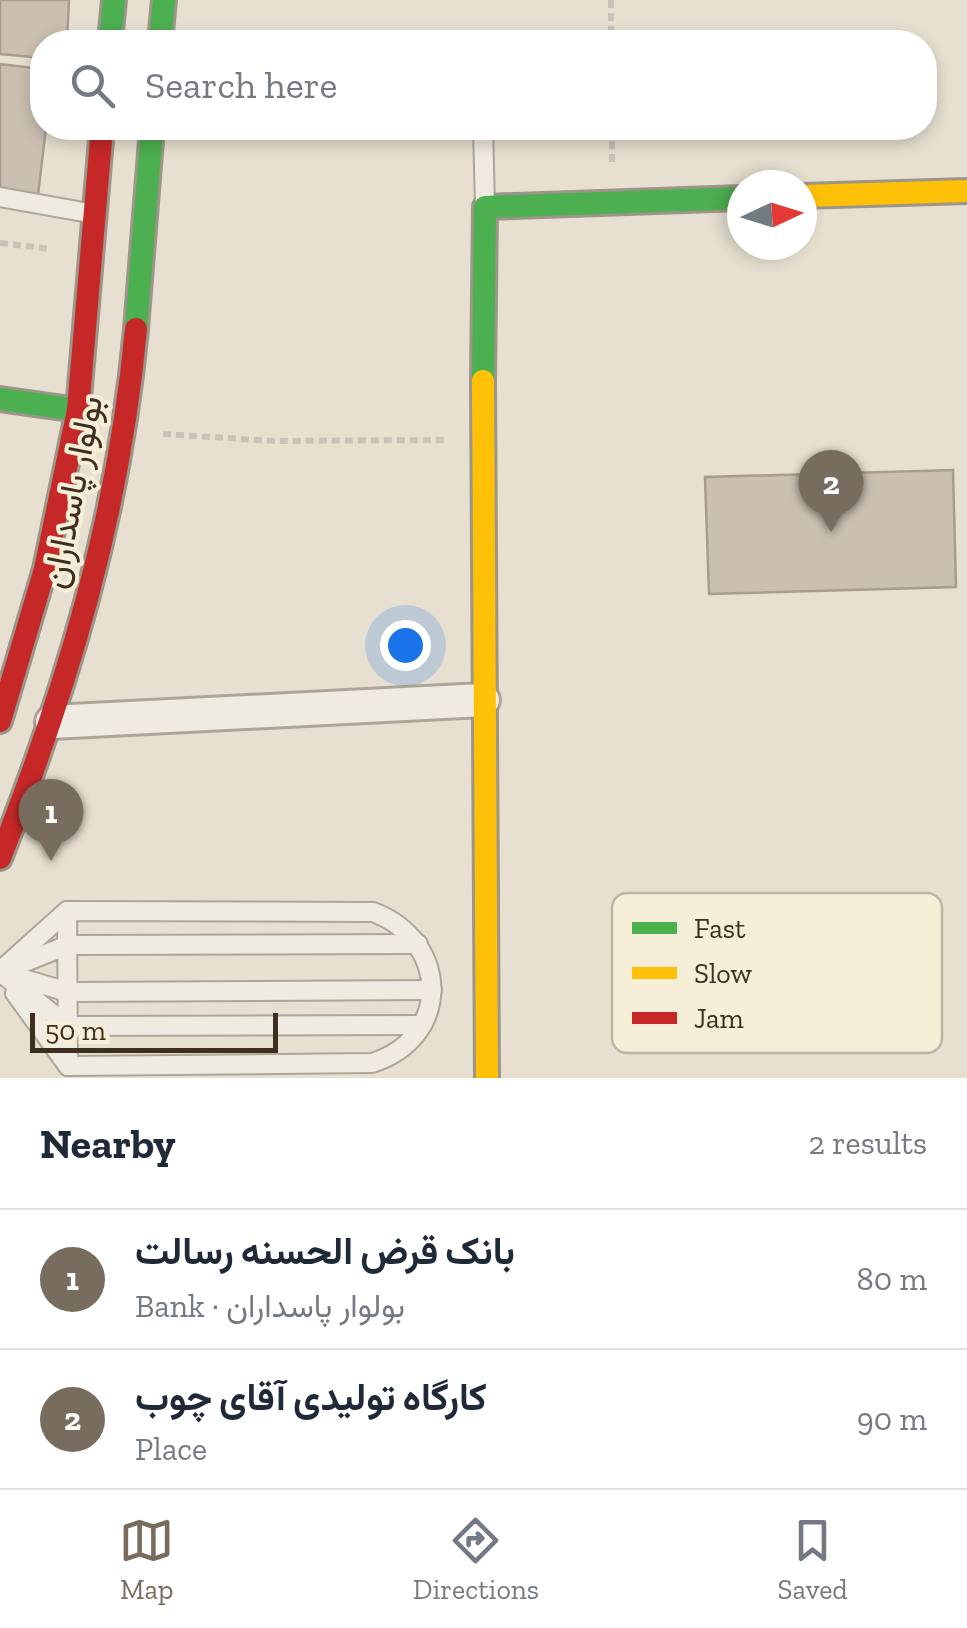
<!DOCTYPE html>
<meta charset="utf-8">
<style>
:root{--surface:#fff;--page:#f2f2f3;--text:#1f2937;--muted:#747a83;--line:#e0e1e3;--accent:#786c5e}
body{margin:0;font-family:"Zilla Slab",Vazirmatn,serif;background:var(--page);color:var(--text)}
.compass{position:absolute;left:727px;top:170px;width:90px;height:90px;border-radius:50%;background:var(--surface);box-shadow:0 5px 15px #0003;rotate:86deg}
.scale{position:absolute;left:30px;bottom:25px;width:248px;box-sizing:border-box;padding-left:10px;border:5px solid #3d2e20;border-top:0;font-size:28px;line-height:35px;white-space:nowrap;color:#3d2e20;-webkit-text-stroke:8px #f7eed8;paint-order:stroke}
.you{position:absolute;left:405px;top:645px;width:35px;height:35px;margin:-25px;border:8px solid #fff;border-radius:50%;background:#1a73e8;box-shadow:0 0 0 15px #1a73e833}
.badge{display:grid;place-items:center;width:65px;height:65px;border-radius:50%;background:var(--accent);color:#fff;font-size:32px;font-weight:700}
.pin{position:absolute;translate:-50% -82px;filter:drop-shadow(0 2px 5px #0008)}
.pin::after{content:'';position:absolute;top:52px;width:35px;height:30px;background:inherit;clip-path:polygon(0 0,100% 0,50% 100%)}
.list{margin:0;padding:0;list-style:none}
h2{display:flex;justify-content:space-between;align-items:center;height:130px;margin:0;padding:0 40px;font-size:42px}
h2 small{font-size:32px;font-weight:400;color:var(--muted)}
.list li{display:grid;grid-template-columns:65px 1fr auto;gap:30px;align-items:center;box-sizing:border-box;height:140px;padding:0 40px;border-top:2px solid var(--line)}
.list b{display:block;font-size:38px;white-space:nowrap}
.list p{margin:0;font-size:32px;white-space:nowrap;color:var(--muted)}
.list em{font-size:32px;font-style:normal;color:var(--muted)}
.icon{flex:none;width:55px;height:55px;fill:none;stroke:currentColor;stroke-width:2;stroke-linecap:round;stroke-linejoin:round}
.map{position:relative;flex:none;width:967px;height:1078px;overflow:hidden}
.search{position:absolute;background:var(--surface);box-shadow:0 5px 15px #0003;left:30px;right:30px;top:30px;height:110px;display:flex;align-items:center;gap:25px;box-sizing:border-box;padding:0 35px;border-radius:40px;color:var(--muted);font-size:38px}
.sheet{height:410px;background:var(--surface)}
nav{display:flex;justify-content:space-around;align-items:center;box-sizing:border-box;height:140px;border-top:2px solid var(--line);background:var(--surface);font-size:28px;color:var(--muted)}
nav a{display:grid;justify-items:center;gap:5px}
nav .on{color:var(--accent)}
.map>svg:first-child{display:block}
</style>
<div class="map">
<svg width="967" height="1078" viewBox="0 0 967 1078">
<rect width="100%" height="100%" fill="#e7e0d1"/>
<g fill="#cbbfb2" stroke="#a89c90" stroke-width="2.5">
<path d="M0 0H69L67 42H42V58L0 54Z"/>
<path d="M0 64 42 69V128H46L38 195 0 189Z"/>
<path d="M953 470 956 587 709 594 705 477Z"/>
</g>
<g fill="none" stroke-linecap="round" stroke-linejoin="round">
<g stroke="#ada599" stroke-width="22">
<g id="lane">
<path d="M483 128 485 207"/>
<path d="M0 197 89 213"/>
<path d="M67 911 68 1066"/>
<path d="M10 968 68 945 418 944"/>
<path d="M0 971 67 911 373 912C450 941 452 1038 372 1063L68 1066"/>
<path d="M0 972 68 1026 422 1025"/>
<path d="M10 975 68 992 432 990"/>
<path d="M15 993 68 1066"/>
</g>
</g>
<g stroke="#ada599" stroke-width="38">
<path id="street" d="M52 722 483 700"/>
</g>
<g stroke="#9c958a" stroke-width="28">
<g id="fast">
<path d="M110 42 114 0"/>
<path d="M160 42 164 0"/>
<path d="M136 329 152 128"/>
<path d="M483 381 485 207 742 198"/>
<path d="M0 399 78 410"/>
</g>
</g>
<g stroke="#9c958a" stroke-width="28">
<g id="slow">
<path d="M802 196 967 191"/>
<path d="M483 381 487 1078"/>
</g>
</g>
<g stroke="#9c958a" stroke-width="28">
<g id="jam">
<path d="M0 721 45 569 78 410 102 128"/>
<path d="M0 858C68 686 119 514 136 329"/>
</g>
</g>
<g stroke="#c8c2b9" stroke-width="6" stroke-dasharray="8 5" stroke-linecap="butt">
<path d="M611 0V42"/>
<path d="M612 128V166"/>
<path d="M0 243 51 249"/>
<path d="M163 434 274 441 445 440"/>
</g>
<use href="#lane" stroke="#efebe3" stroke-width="18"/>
<use href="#street" stroke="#efebe3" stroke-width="32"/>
<use href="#fast" stroke="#4caf50" stroke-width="22"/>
<use href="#slow" stroke="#ffc107" stroke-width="22"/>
<use href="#jam" stroke="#c62828" stroke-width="22"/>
</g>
<g text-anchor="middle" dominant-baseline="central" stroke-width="8" stroke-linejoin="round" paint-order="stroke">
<g font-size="35" fill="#3d2e20" stroke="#f7eed8">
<text transform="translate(72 492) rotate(-79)">بولوار پاسداران</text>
</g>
</g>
<rect x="612" y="893" width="330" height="160" rx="15" fill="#f7eed8" stroke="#bfb4a1" stroke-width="2.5"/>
<rect x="632" y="922" width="45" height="12" fill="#4caf50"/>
<rect x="632" y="967" width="45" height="12" fill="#ffc107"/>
<rect x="632" y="1012" width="45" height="12" fill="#c62828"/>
<g font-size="28" fill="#3d2e20">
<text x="694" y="938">Fast</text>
<text x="694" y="983">Slow</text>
<text x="694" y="1028">Jam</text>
</g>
</svg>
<svg class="compass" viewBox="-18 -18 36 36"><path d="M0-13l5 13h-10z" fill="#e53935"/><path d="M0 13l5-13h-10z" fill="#747a83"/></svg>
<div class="scale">50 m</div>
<div class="you"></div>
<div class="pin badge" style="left:51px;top:861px">1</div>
<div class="pin badge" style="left:831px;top:532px">2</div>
<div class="search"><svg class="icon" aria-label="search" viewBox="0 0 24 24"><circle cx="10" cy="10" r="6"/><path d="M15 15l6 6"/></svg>Search here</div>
</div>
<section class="sheet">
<h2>Nearby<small>2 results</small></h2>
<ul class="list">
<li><span class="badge">1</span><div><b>بانک قرض الحسنه رسالت</b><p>Bank · بولوار پاسداران</p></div><em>80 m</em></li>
<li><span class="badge">2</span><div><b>کارگاه تولیدی آقای چوب</b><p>Place</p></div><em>90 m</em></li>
</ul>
</section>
<nav>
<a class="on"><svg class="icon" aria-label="map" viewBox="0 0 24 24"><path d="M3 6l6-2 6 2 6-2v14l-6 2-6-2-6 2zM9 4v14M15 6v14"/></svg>Map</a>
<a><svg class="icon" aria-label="directions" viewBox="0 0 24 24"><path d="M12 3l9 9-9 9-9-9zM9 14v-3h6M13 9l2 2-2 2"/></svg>Directions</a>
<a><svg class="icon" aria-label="saved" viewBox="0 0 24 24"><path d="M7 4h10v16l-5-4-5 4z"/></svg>Saved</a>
</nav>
